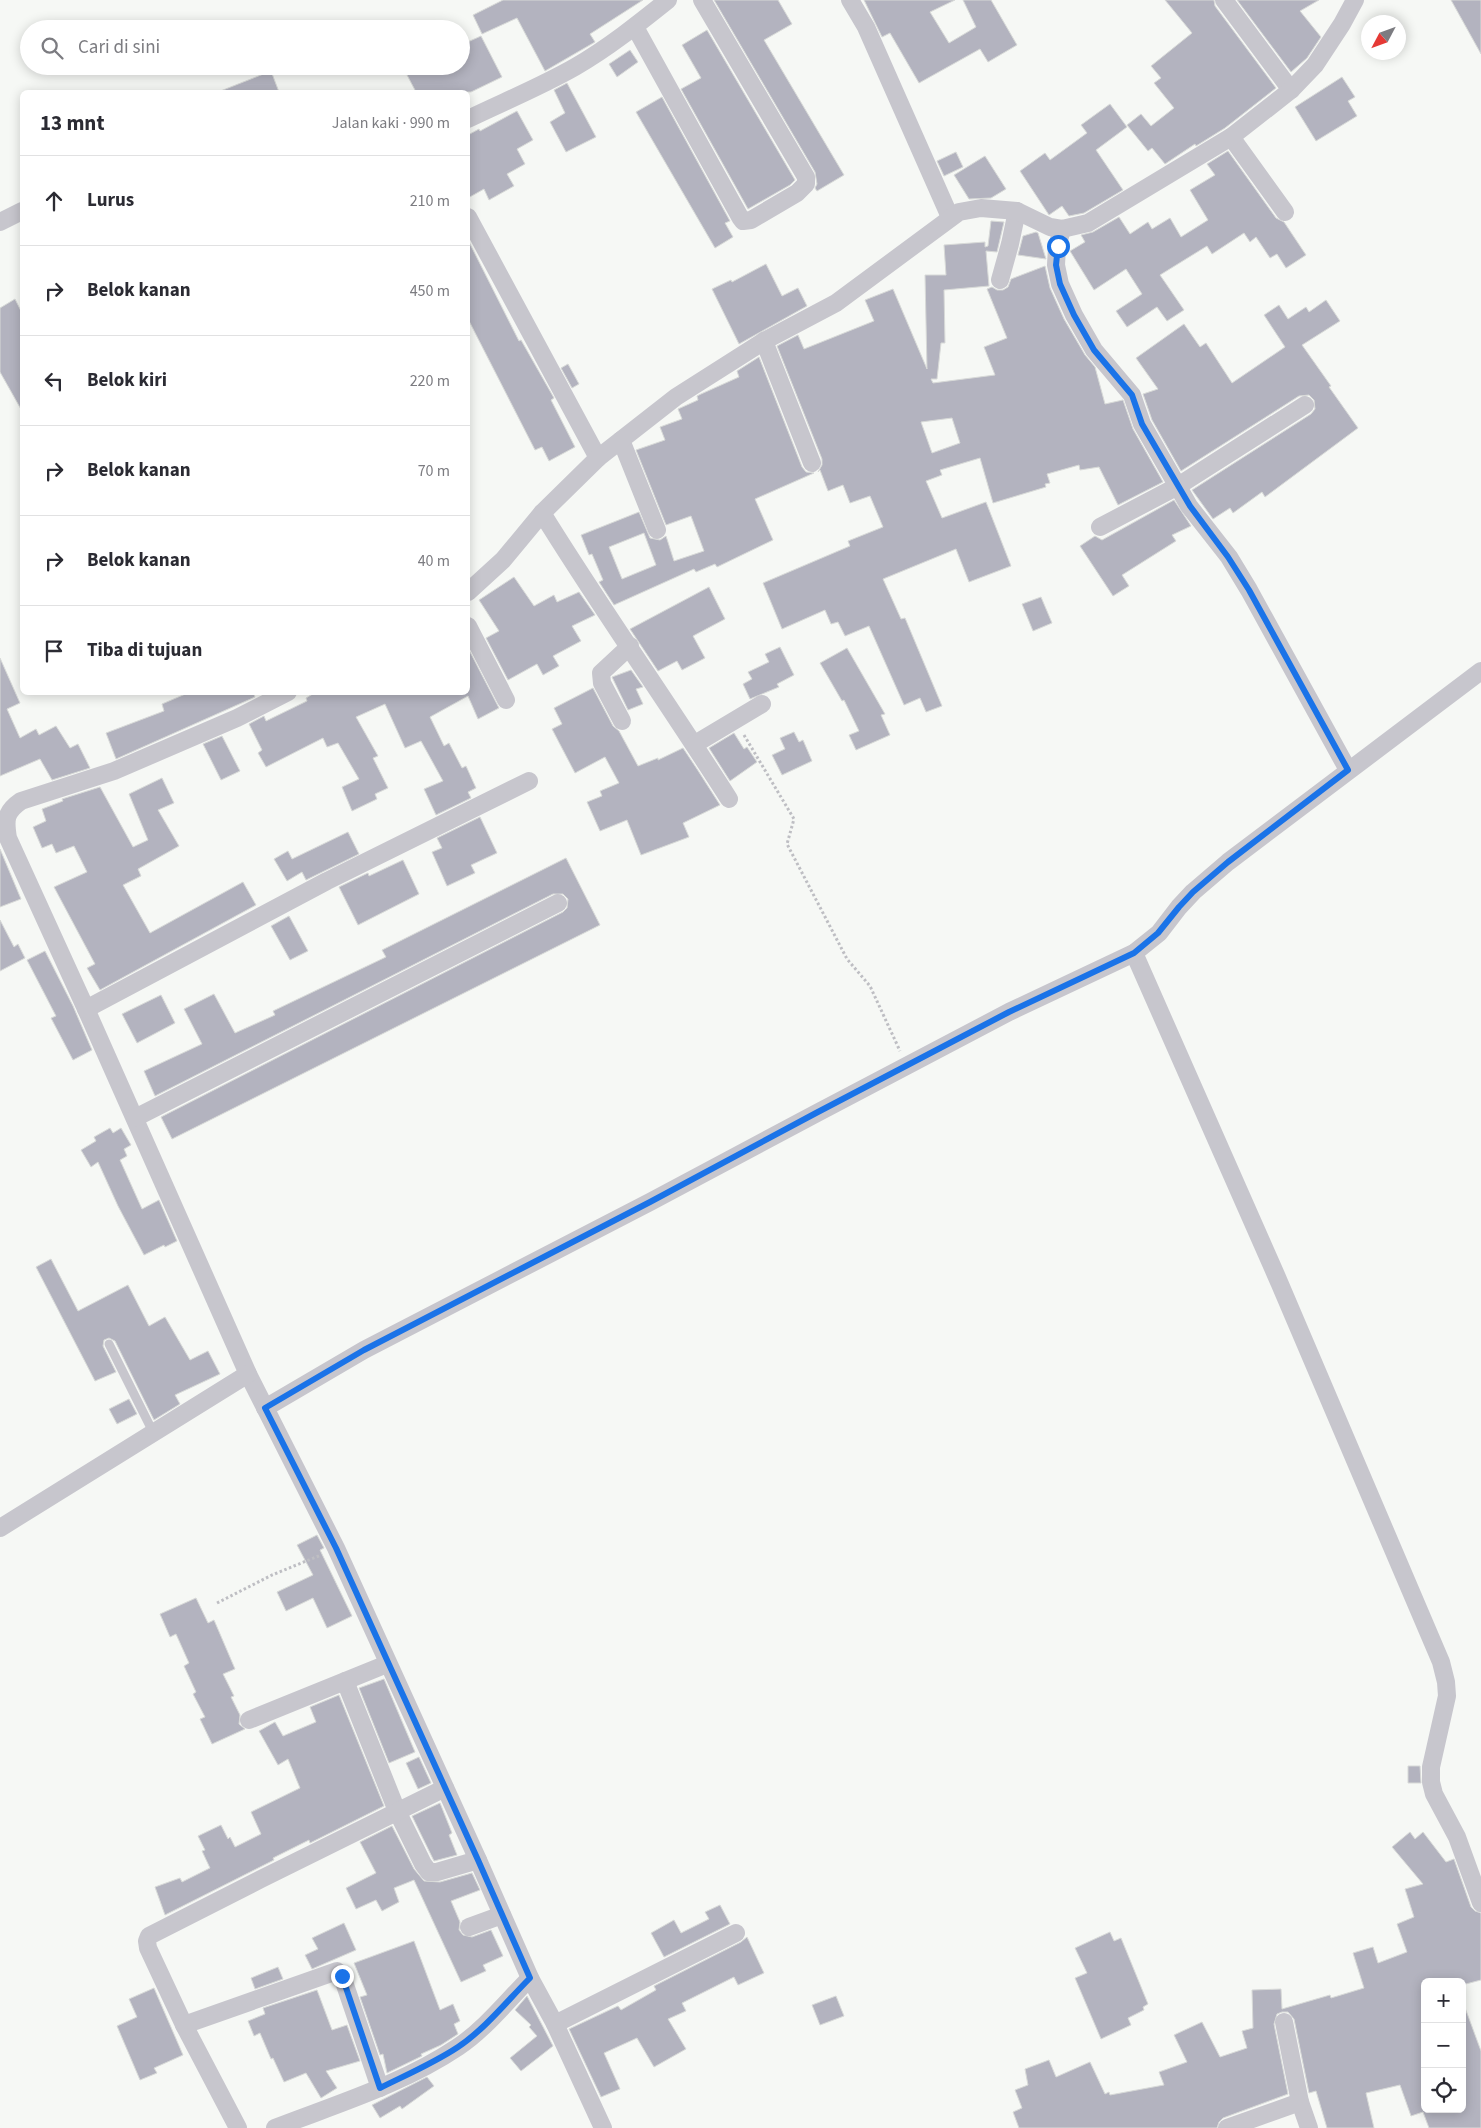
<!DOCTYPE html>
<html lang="id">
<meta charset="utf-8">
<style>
:root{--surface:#fff;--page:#f7f7f7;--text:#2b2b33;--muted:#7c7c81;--line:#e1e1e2}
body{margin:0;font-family:"Source Sans 3",sans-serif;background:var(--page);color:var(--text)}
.controls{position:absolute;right:15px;bottom:15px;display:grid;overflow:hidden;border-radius:8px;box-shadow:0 2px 12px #0003}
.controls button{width:45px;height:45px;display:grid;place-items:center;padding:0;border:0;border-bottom:1px solid var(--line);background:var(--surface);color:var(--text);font:25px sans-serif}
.compass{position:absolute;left:1361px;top:15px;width:45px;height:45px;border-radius:50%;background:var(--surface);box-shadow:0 2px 12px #0003;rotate:229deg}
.stop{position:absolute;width:15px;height:15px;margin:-11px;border:4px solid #1a73e8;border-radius:50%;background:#fff}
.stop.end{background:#1a73e8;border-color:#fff;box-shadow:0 1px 5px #0008}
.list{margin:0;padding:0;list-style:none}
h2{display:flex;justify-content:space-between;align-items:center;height:65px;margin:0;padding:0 20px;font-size:21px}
h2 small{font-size:16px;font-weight:400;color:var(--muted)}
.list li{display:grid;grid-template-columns:32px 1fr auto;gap:15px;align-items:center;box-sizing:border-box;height:90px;padding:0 20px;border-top:1px solid var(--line)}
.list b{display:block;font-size:19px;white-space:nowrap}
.list em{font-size:16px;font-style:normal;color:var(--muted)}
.icon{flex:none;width:28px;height:28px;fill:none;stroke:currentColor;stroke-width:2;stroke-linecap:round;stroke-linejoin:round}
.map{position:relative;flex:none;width:1481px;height:2128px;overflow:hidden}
.search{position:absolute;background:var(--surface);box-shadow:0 2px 12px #0003;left:20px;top:20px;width:450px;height:55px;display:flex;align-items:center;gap:12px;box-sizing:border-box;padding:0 18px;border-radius:28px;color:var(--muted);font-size:19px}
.panel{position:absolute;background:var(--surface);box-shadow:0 2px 12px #0003;left:20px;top:90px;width:450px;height:605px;border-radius:8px}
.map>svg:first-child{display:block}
</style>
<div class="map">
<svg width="1481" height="2128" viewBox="0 0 1481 2128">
<rect width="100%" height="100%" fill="#f6f8f5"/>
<g fill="#b3b3bf" stroke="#d8dad8" fill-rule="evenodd">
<path d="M503 0H643L590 34 595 42 545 71 517 18 482 34 473 15Z"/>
<path d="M714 0H778L792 24 764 40 844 175 817 191 815 188 817 184 815 172Z"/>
<path d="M864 0H955L930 12 949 43 976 27 963 0H991L1017 45 988 62 980 49 919 83 890 33 882 37Z"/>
<path d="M1165 0H1214L1215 6 1276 88 1225 128 1196 146 1195 144 1165 164 1152 148 1148 151 1127 125 1141 114 1151 126 1174 108 1154 83 1161 78 1151 66 1192 33Z"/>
<path d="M1237 0H1319L1300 11 1321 37 1307 58 1291 72Z"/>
<path d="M1451 0H1481V54Z"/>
<path d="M707 30 795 180 790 185 748 209 681 89 701 78 682 45Z"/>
<path d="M481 36 502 77 471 92H416L406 73 421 66H461V45Z"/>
<path d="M630 50 638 62 617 77 609 64Z"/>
<path d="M271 71 279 92H218Z"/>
<path d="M1342 77 1355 97 1348 101 1357 116 1316 141 1295 107Z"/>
<path d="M567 83 596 137 566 152 550 122 565 113 554 90Z"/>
<path d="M662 97 730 221 725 223 733 237 715 248 636 112Z"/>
<path d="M1110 104 1127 127 1096 150 1123 190 1084 213 1069 216 1062 206 1049 215 1020 171 1045 153 1050 160 1087 133 1081 125Z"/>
<path d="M517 111 533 140 517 149 525 164 507 174 514 186 489 200 484 189 468 198V135L479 129 480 131Z"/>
<path d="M1228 151 1276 218 1284 222 1306 255 1286 268 1277 254 1270 258 1256 237 1250 242 1244 233 1212 254 1207 246 1160 275 1184 310 1167 321 1157 307 1127 327 1116 311 1142 294 1126 269 1094 290 1070 251 1085 242 1081 235 1093 232 1119 217 1130 234 1148 222 1152 229 1170 218 1181 237 1208 220 1190 190 1215 175 1207 164Z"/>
<path d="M956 152 963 167 944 176 937 161Z"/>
<path d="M985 156 1006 189 991 198 969 199 954 175Z"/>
<path d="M991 221 1004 222 997 252 986 251 989 286 944 290 945 343H941L937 379H931L933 383 995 375 984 347 1007 338 987 289 992 287 997 290H1003L1008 287 1011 279 1045 266 1050 288 1064 319 1085 355 1095 367 1105 404 1123 400 1133 429 1163 482 1118 505 1099 467 1080 470 1079 465 1047 474 1050 483 1045 484 1046 487 993 503 980 458 940 470 942 475 926 481 942 518 986 502 1011 566 969 582 956 549 883 579 901 619 905 618 942 706 926 712 920 698 904 705 869 626 845 636 838 622 831 624 825 610 782 629 763 583 850 546 848 541 883 527 870 496 850 503 843 485 828 491 820 470 818 472 822 465V459L777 346 798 335 804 349 874 321 865 300 893 289 927 369 925 275H946L944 245 985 242V247L988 246ZM952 418 960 443 932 453 921 422Z"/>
<path d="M1036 232 1038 233 1046 259 1018 255 1023 236Z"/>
<path d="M468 240 519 341 521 340 554 398 551 400 575 447 549 461 542 447 535 450 468 319Z"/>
<path d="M766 264 782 296 798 288 807 306 739 344 712 289 731 280 732 282Z"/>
<path d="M15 299 22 313V411L0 372V308Z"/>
<path d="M1326 300 1340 321 1302 345 1331 386 1329 387 1358 428 1265 497 1262 492 1233 513 1230 508 1213 519 1192 490 1311 414 1315 409 1314 400 1309 395 1299 396 1181 471 1152 420 1143 394 1158 389 1136 358 1184 324 1200 347 1206 343 1232 383 1285 347 1264 315 1279 305 1288 319 1306 307 1309 312Z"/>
<path d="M759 357 802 467 806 472 814 473 755 499 773 540 717 567 715 564 696 572 694 569 614 605 599 582 603 580 592 554 589 555 581 535 639 512 650 538 660 540 666 536 674 561 704 551 691 516 666 525 636 450 665 440 660 427 682 419 678 409 698 400 697 396 701 394 739 377 737 371ZM644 533 656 565 622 579 609 547Z"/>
<path d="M568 364 579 384 572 388 561 368Z"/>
<path d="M1174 500 1191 526 1172 535 1176 541 1122 575 1129 586 1113 596 1080 546 1095 536 1102 540Z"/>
<path d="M514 577 534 606 554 595 557 602 579 592 595 615 572 626 581 641 553 656 559 666 543 675 537 664 508 680 486 638 499 631 479 600Z"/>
<path d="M709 587 725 619 693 636 705 658 682 670 677 661 658 671 630 629Z"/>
<path d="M1041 597 1052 623 1033 631 1022 604Z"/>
<path d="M780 647 794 675 777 684 779 687 750 699 743 684 752 679 748 672 769 662 765 654Z"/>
<path d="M468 648 499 708 478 719 468 696 430 717 444 746 449 743 462 768 466 766 476 788 468 792 471 798 436 815 424 789 443 781 421 741 405 748 385 704 356 717 378 756 373 758 388 788 375 794 377 799 352 811 342 787 359 779 338 743 327 747 323 738 266 767 258 753 262 750 249 724 264 716 266 721 307 701 306 698 316 692H468Z"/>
<path d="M847 648 885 714 881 715 890 735 856 750 849 735 859 731 844 700 842 701 820 663Z"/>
<path d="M0 658 20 703 7 709 20 738 36 729 39 735 56 726 70 748 78 744 90 768 52 780 40 759 0 776Z"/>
<path d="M631 670 643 687 636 689 643 704 628 710 612 677Z"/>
<path d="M593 688 613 726 619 731 638 766 658 758V760L683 748 697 769 720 805 683 823 689 837 641 855 627 820 600 831 587 802 602 796 600 791 619 783 605 757 575 773 552 729 562 724 554 708Z"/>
<path d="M190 692H253L255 697 116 759 106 733 164 711 162 704Z"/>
<path d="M794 732 799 742 803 740 812 761 782 775 772 755 785 749 780 738Z"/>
<path d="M734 733 744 749 747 747 757 762 730 781 709 748Z"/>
<path d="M222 736 240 771 221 780 203 744Z"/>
<path d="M162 778 174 803 158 810 179 846 138 869 141 876 123 885 150 933 243 882 256 905 100 990 87 968 95 964 54 887 87 872 74 846 56 853 52 844 42 848 33 827 46 821 42 809 63 801 62 799 100 787 133 847 148 840 129 794Z"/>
<path d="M480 817 497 853 471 865 475 873 447 886 432 852 442 848 437 838Z"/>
<path d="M348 832 359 854 306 880 302 872 287 881 274 859 288 851 292 859Z"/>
<path d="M0 849 21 899 0 907Z"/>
<path d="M566 858 600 925 172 1139 161 1117 563 912 567 908 568 899 563 894H553L155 1096 144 1071 202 1044 184 1009 214 994 235 1033 275 1015 273 1011 386 957 382 950Z"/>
<path d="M403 860 419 894 358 925 339 887 368 873 369 876Z"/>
<path d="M289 916 308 951 290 960 271 926Z"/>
<path d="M0 920 14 947 18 944 25 958 0 971Z"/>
<path d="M45 951 73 1006 92 1050 73 1060 51 1018 56 1016 27 960Z"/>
<path d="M161 995 175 1023 137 1043 122 1014Z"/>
<path d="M110 1128 113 1133 121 1128 131 1145 124 1149 127 1156 120 1160 142 1209 159 1200 177 1241 165 1247 164 1245 144 1255 118 1206 98 1162 91 1167 81 1150 96 1141 94 1137Z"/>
<path d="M51 1259 78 1311 128 1285 149 1326 165 1317 190 1360 208 1351 220 1374 175 1395 180 1404 154 1420 115 1341 109 1338 104 1340 103 1346 116 1372 95 1381 36 1267Z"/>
<path d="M129 1399 137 1414 117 1424 109 1409Z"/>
<path d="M317 1535 324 1548 320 1550 352 1616 327 1628 313 1598 286 1611 277 1592 313 1575 297 1545Z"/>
<path d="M196 1598 208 1623 214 1620 235 1669 223 1674 234 1696 231 1697 240 1715 239 1724 245 1729 212 1744 200 1719 205 1717 193 1694 196 1692 184 1666 189 1663 176 1634 170 1637 160 1614Z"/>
<path d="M384 1679 415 1752 389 1763 359 1688Z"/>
<path d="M339 1695 384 1806 310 1843 309 1840 273 1858 274 1860 165 1915 155 1887 180 1878 182 1882 210 1868 202 1851 205 1850 198 1836 221 1825 228 1839 230 1837 235 1847 261 1834 251 1812 300 1788 288 1759 278 1765 259 1731 275 1722 283 1736 316 1722 310 1707Z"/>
<path d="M419 1757 431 1783 418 1789 406 1763Z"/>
<path d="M1408 1766H1420L1421 1783H1408Z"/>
<path d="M440 1803 452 1833 449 1835 457 1855 434 1861 412 1816Z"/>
<path d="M392 1826 414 1869 424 1881 440 1882 472 1873 480 1890 451 1901 460 1922 459 1930 463 1935 472 1937 491 1930 503 1956 483 1965 486 1971 461 1982 414 1880 394 1888 399 1902 382 1911 376 1900 356 1909 346 1888 376 1873 360 1842Z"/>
<path d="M1410 1832 1415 1839 1423 1832 1446 1862 1454 1859 1471 1907 1475 1911 1481 1913V1980L1462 1985V1982H1425V2109H1462V2005H1464L1481 2051V2128H1429L1423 2112 1411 2116 1400 2085 1366 2093 1374 2128H1327L1316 2091 1309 2093 1294 2019 1288 2012H1282L1277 2014 1274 2024 1288 2094 1223 2118 1219 2122 1217 2128H1019L1013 2112 1022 2108 1015 2090 1028 2085 1025 2069 1049 2060 1056 2077 1090 2062 1105 2094 1109 2092 1110 2095 1164 2085 1159 2072 1187 2062 1174 2035 1202 2022 1220 2057 1247 2048 1242 2031 1253 2028 1252 1990 1281 1989 1282 2009 1330 1995 1331 1998 1364 1988 1353 1953 1373 1947 1378 1963 1407 1952 1397 1924 1414 1917 1405 1889 1423 1884 1392 1847Z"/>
<path d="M720 1905 730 1924 664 1957 651 1933 674 1920 681 1933 709 1919 705 1912Z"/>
<path d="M344 1923 356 1950 312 1969 305 1955 318 1949 312 1938Z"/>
<path d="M1110 1932 1114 1941 1121 1938 1148 2004 1143 2007 1144 2010 1128 2018 1131 2025 1101 2039 1075 1978 1087 1973 1075 1948Z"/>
<path d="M747 1937 764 1973 738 1985 734 1977 682 2003 686 2011 668 2019 686 2049 654 2067 637 2038 604 2053 620 2089 601 2097 569 2029 618 2006 621 2010 656 1990 654 1986 741 1942Z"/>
<path d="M414 1941 440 2010 453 2004 460 2021 454 2024 458 2034 441 2045 421 2054 422 2056 387 2073 383 2054 380 2055 360 1997 367 1995 354 1963Z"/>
<path d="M278 1967 283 1979 255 1989 251 1978Z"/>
<path d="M154 1988 183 2055 154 2068 157 2073 140 2080 117 2026 137 2017 129 1999Z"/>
<path d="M317 1990 332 2030 347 2025 360 2061 326 2071 337 2088 321 2098 306 2073 284 2082 273 2058 271 2059 260 2033 254 2036 248 2021 265 2014 263 2008Z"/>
<path d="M527 1996 553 2046 521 2071 510 2058 537 2036 529 2027 531 2025 515 2010Z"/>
<path d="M836 1996 844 2016 820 2025 812 2005Z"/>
<path d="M427 2077 434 2086 402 2109 400 2106 380 2118 372 2105Z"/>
</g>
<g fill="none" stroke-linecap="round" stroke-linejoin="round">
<g stroke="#bebec3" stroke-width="3" stroke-dasharray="2.5 2.5" stroke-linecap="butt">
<path d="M744 735 794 819 787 844 847 959 870 986 900 1051"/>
<path d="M217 1603 272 1575 321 1555"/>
</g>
<path stroke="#c7c6cd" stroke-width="9" d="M109 1344 153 1432"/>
<g stroke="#c7c6cd" stroke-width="18">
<path d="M850 0 866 27 950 217"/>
<path d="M1224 0 1291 90"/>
<path d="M635 27 740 217 743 221 751 220 797 193 806 184V177L702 0"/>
<path d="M468 119C503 102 540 87 575 67 608 48 638 24 668 0"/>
<path d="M1231 137 1285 212"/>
<path d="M468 217 598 458"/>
<path d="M0 222 22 211"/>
<path d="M1062 229 1057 247 1056 265 1060 284 1074 315 1094 350 1132 395 1142 424 1189 506 1229 557 1249 590 1348 770"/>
<path d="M1000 280 1010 244 1017 211"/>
<path d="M764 341 812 463"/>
<path d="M621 440 657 530"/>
<path d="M542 513C602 610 668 703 729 799"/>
<path d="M1100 527 1178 486 1305 405"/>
<path d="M468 592 503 560 542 513 598 458 676 397 764 341 836 303 959 212 981 208 1017 211 1050 227 1062 229 1088 223 1231 137 1291 90 1315 65 1342 24 1355 0"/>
<path d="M468 626 506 700"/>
<path d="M288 692 237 718 114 771 21 801C5 812 5 820 8 838L86 1009 248 1374 336 1548 478 1860 530 1978 555 2024 603 2128"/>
<path d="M622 721 602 683 601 673 630 646"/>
<path d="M695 744 762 704"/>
<path d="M1134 953 1276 1275 1441 1662 1446 1682 1447 1696 1431 1767V1782L1434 1794 1457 1837 1481 1903"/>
<path d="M86 1009 327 881 529 781"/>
<path d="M135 1118 558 903"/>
<path d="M265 1408 364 1350 650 1202 817 1113 1009 1012 1134 953 1159 933 1179 907 1193 892 1228 862 1481 671"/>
<path d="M0 1528 248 1374"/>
<path d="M345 1681 397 1811 423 1864 429 1872H437L478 1860"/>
<path d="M249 1720 387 1664"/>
<path d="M469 1927 502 1915"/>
<path d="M1284 2022 1300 2102 1309 2128"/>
<path d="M555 2024 736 1933"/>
<path d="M184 2025 337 1971 342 1976 380 2088"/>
<path d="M238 2128 184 2025 148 1948 147 1941 149 1936 261 1879 445 1788"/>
<path d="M275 2128C337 2104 403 2084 458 2047 485 2029 507 2001 530 1978"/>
<path d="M1227 2128 1300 2102"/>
</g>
</g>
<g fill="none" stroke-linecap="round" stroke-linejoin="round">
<path stroke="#1a73e8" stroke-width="6" d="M342 1976 380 2088C406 2075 434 2063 458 2047 485 2029 507 2001 530 1978L478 1860 336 1548 265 1408 364 1350 650 1202 816 1113 1009 1012 1134 953 1158 933 1179 907 1193 892 1228 862 1348 770 1249 590 1228 557 1190 506 1142 424 1132 395 1094 350 1074 315 1060 284 1056 265 1058 246"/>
</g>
</svg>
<div class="controls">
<button>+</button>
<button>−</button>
<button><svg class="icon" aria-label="locate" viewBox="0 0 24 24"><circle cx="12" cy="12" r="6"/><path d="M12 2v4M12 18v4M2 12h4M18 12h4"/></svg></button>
</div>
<svg class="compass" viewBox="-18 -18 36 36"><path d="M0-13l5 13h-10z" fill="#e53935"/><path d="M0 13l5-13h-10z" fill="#7c7c81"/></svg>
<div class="stop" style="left:1058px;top:246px"></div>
<div class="stop end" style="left:342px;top:1976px"></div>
<div class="search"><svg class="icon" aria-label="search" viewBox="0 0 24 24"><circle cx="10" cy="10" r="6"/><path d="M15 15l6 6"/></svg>Cari di sini</div>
<section class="panel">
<h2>13 mnt<small>Jalan kaki · 990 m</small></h2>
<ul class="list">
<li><svg class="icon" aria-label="ahead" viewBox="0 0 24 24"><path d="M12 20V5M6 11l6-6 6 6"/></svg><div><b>Lurus</b></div><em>210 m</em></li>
<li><svg class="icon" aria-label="right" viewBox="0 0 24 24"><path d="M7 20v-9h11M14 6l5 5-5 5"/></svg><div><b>Belok kanan</b></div><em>450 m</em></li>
<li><svg class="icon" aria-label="left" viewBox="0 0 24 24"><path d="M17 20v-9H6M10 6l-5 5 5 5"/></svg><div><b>Belok kiri</b></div><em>220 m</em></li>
<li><svg class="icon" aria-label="right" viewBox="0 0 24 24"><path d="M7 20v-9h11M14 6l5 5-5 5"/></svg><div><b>Belok kanan</b></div><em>70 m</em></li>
<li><svg class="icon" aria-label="right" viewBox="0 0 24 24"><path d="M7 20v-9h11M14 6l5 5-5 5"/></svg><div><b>Belok kanan</b></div><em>40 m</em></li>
<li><svg class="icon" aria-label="arrive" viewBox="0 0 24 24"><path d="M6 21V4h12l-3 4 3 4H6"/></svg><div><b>Tiba di tujuan</b></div></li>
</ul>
</section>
</div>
